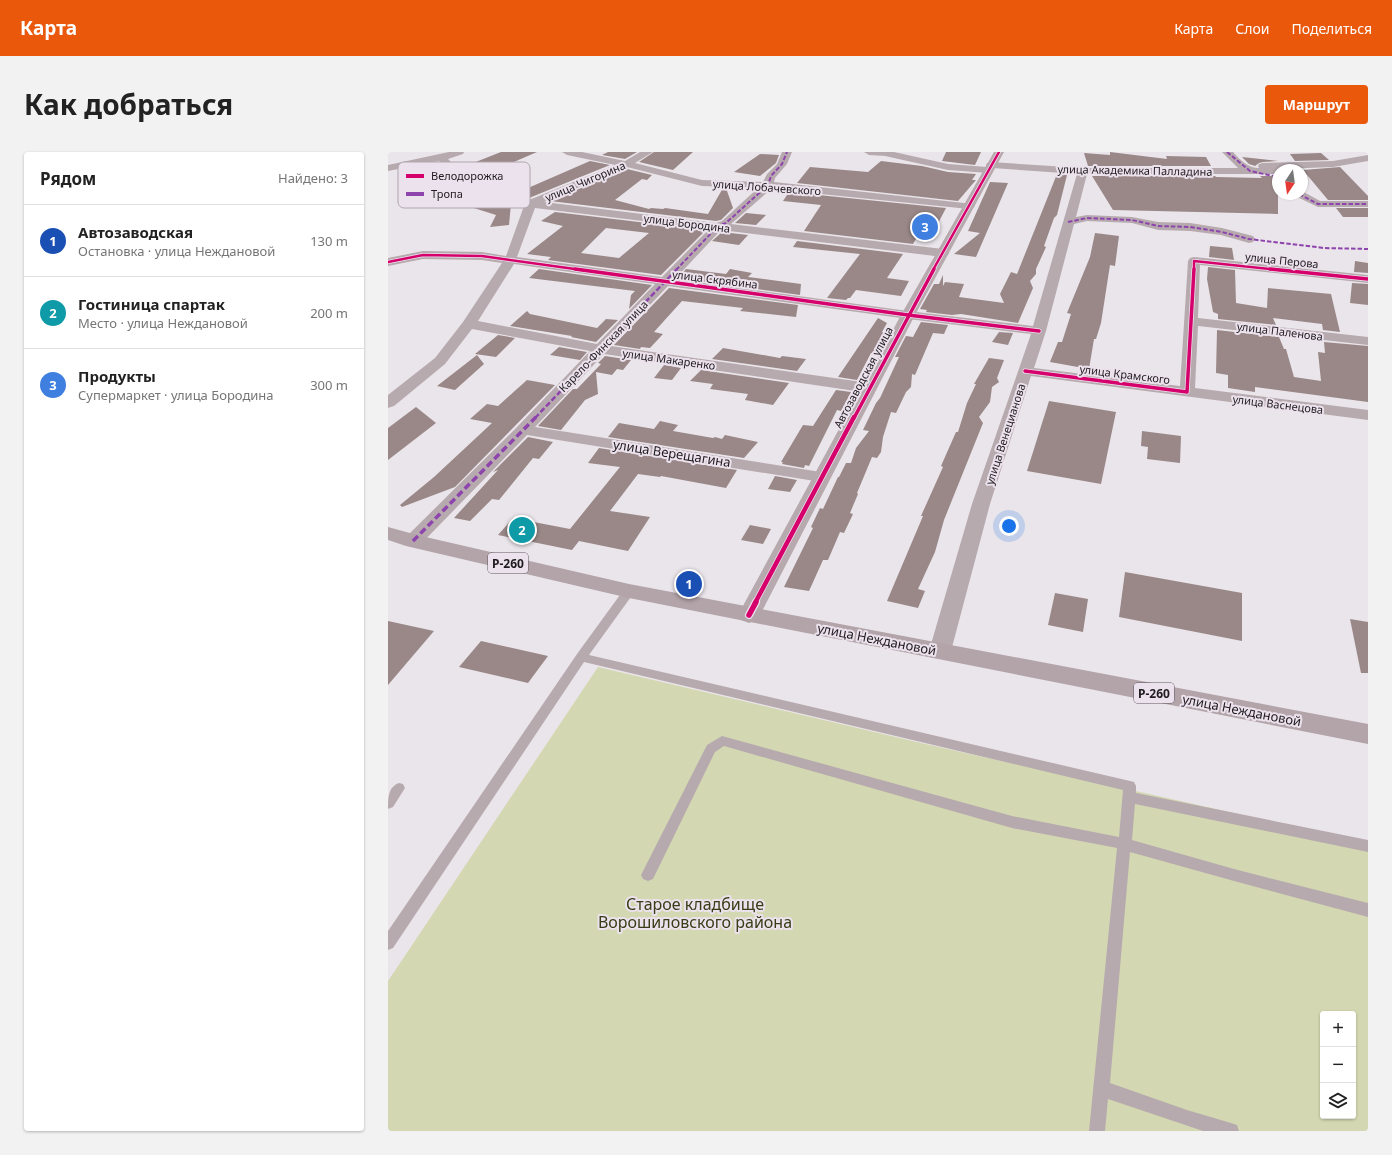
<!DOCTYPE html>
<html lang="ru">
<meta charset="utf-8">
<style>
:root{--surface:#fff;--page:#f2f2f2;--text:#222;--muted:#767676;--line:#e0e0e0;--accent:#ea580c}
body{margin:0;font-family:"Noto Sans",sans-serif;background:var(--page);color:var(--text)}
.controls{position:absolute;right:12px;bottom:12px;display:grid;overflow:hidden;border-radius:4px;box-shadow:0 1px 3px #0004}
.controls button{width:36px;height:36px;display:grid;place-items:center;padding:0;border:0;border-bottom:1px solid var(--line);background:var(--surface);color:var(--text);font:20px sans-serif}
.compass{position:absolute;left:884px;top:12px;width:36px;height:36px;border-radius:50%;background:var(--surface);box-shadow:0 1px 3px #0004;rotate:193deg}
.you{position:absolute;left:621px;top:374px;width:14px;height:14px;margin:-10px;border:3px solid #fff;border-radius:50%;background:#1a73e8;box-shadow:0 0 0 6px #1a73e833}
.badge{display:grid;place-items:center;width:26px;height:26px;border-radius:50%;background:var(--accent);color:#fff;font-size:13px;font-weight:700}
.pin{position:absolute;translate:-50% -50%;border:2px solid #fff;box-shadow:0 1px 4px #0006}
.list{margin:0;padding:0;list-style:none}
h2{display:flex;justify-content:space-between;align-items:center;height:52px;margin:0;padding:0 16px;font-size:17px}
h2 small{font-size:13px;font-weight:400;color:var(--muted)}
.list li{display:grid;grid-template-columns:26px 1fr auto;gap:12px;align-items:center;box-sizing:border-box;height:72px;padding:0 16px;border-top:1px solid var(--line)}
.list b{display:block;font-size:15px;white-space:nowrap}
.list p{margin:0;font-size:13px;white-space:nowrap;color:var(--muted)}
.list em{font-size:13px;font-style:normal;color:var(--muted)}
.icon{flex:none;width:22px;height:22px;fill:none;stroke:currentColor;stroke-width:2;stroke-linecap:round;stroke-linejoin:round}
.map{position:relative;flex:none;width:980px;height:979px;overflow:hidden;border-radius:4px}
header{display:flex;align-items:center;gap:24px;box-sizing:border-box;height:56px;padding:0 20px;background:var(--accent);color:#fff}
header strong{font-size:19px}
nav{display:flex;gap:22px;margin-inline-start:auto;font-size:14px}
.intro{display:flex;align-items:center;justify-content:space-between;box-sizing:border-box;height:96px;padding:0 24px}
h1{margin:0;font-size:28px}
.button{padding:10px 18px;border-radius:4px;background:var(--accent);color:#fff;font-size:14px;font-weight:700}
main{display:flex;gap:24px;padding:0 24px}
aside{flex:1;background:var(--surface);border-radius:4px;box-shadow:0 1px 3px #0004}
.map>svg:first-child{display:block}
</style>
<header>
<strong>Карта</strong>
<nav><a>Карта</a><a>Слои</a><a>Поделиться</a></nav>
</header>
<div class="intro"><h1>Как добраться</h1><a class="button">Маршрут</a></div>
<main>
<aside>
<h2>Рядом<small>Найдено: 3</small></h2>
<ul class="list">
<li><span class="badge" style="background:#1a4fb4">1</span><div><b>Автозаводская</b><p>Остановка · улица Неждановой</p></div><em>130 m</em></li>
<li><span class="badge" style="background:#0f9aa8">2</span><div><b>Гостиница спартак</b><p>Место · улица Неждановой</p></div><em>200 m</em></li>
<li><span class="badge" style="background:#3f7fe0">3</span><div><b>Продукты</b><p>Супермаркет · улица Бородина</p></div><em>300 m</em></li>
</ul>
</aside>
<div class="map">
<svg width="980" height="979" viewBox="0 0 980 979">
<rect width="100%" height="100%" fill="#eae5ea"/>
<path fill="#d3d8b2" fill-rule="evenodd" d="M210 515 533 591 980 691V979H0V829ZM935 862H965V964H935Z"/>
<g fill="#9a8888" fill-rule="evenodd">
<path d="M113 0H149L98 22 122 30H125V31L140 36 202 9 222 13 141 46 76 27 79 26 75 25V15Z"/>
<path d="M220 0H249L237 7 214 3Z"/>
<path d="M266 0H305L285 18 251 10Z"/>
<path d="M558 0H593L587 13 554 9Z"/>
<path d="M722 0 779 7 778 4 818 5 823 14H700L696 1 722 3Z"/>
<path d="M933 1 941 8 907 9 902 2Z"/>
<path d="M372 2 391 3 388 11 372 24 346 20Z"/>
<path d="M854 5 890 9 875 10 871 11 867 14 861 12Z"/>
<path d="M493 9 534 14 560 20 588 22 584 28H588L570 49 409 31 422 15 480 20Z"/>
<path d="M952 15 980 44V48H940L915 18Z"/>
<path d="M239 17 264 23 259 28 254 27 227 48 261 57 263 56 275 57 277 56 320 62 335 36H338L345 56 333 68 328 69 162 49Z"/>
<path d="M669 22 679 23 669 63 666 66 656 94 658 95 648 117V122L642 129 645 136 630 171 573 162 564 163 538 160 539 158 532 157 546 132H551L555 123V134L557 130 576 132 571 145 616 151 612 142 623 120 629 122Z"/>
<path d="M704 24H827L828 25 874 26 872 24H890V62L725 58Z"/>
<path d="M602 30 620 31 588 105 566 102 592 81 580 79Z"/>
<path d="M63 33 123 52 121 73 102 75 108 63 51 45 56 43 52 41 58 38 54 37Z"/>
<path d="M401 40 558 56 545 81 532 80 525 92 416 79 433 53 395 49Z"/>
<path d="M948 56H980V65H955Z"/>
<path d="M167 60 318 78 273 123 160 108 163 105 139 102 175 74 153 69ZM218 76 261 81 231 106 193 101Z"/>
<path d="M358 61 378 63 368 73 347 71Z"/>
<path d="M334 80 360 83 351 93 324 89Z"/>
<path d="M707 81 731 84 727 114 722 113 713 171 708 187H706L701 217 662 210 670 190H674L683 162 679 161 702 105Z"/>
<path d="M409 89 515 102 499 126 521 129 513 144 468 138 462 146H460L458 148 439 146 472 102 405 95Z"/>
<path d="M822 94 844 96 846 108 821 105Z"/>
<path d="M967 109 980 111V121L966 120Z"/>
<path d="M820 115 847 118 848 151 879 156 880 136 943 142 952 180 935 178 934 172 885 166 888 173 830 167V162L825 160 819 127Z"/>
<path d="M151 117 264 133 241 157 243 143 247 139 141 126Z"/>
<path d="M298 117 338 122 342 117 364 121 360 125 413 132 412 143 290 126Z"/>
<path d="M964 131 980 132V153L962 151Z"/>
<path d="M281 136 410 153 408 165 352 159 355 156 294 149 266 180 275 182 262 196 253 195 252 197 226 193Z"/>
<path d="M139 159 142 162 209 176 218 167 230 168 208 190 183 185 184 184 122 174Z"/>
<path d="M490 166 499 171 494 180 502 181 490 202 483 201 469 228 450 225Z"/>
<path d="M533 170 560 173 556 182 545 181 527 223 524 222 523 235 518 240 508 261 503 260 495 285 493 300 489 306 484 305 469 341 470 342 462 361 465 362 456 381 452 380 440 408H435L421 439 396 435 425 376 423 375 432 356 435 357 450 325H451L458 311H463L468 296 481 279 475 278 488 251 492 246 511 205H507L518 184 525 185Z"/>
<path d="M829 178 891 185 896 197H898L906 225 933 229 930 200 937 201 936 190 980 194V250L867 235V240L840 236V223L828 221Z"/>
<path d="M611 180 625 181 620 193 604 190Z"/>
<path d="M110 183 127 186 108 205 87 202Z"/>
<path d="M171 195 199 200 192 208 162 203Z"/>
<path d="M335 196 392 206 394 204 418 207 409 219 324 207Z"/>
<path d="M89 203 96 212 67 238 49 234Z"/>
<path d="M217 204 243 208 235 218 229 217 224 223 208 220 210 242 197 248 173 278 150 274 185 237H189L213 212 210 211Z"/>
<path d="M601 206 616 208 609 226 611 230 604 235 602 250 591 265 595 271 556 368 547 400 530 437 537 439 530 456 499 449 535 364H533L555 315 553 314 568 280H570L579 251 588 232H586Z"/>
<path d="M276 213 293 216 284 228 266 226Z"/>
<path d="M313 218 401 231 385 253 357 248 360 242 322 237 325 232 302 229Z"/>
<path d="M139 228 167 233 67 335 14 355 12 353 46 325 104 271 82 267 99 252 110 254Z"/>
<path d="M448 238 463 240 453 259 449 258 421 314 417 313 416 316 394 312 395 310H393L415 273 425 274Z"/>
<path d="M661 249 728 260 713 332 639 319Z"/>
<path d="M28 255 48 271 0 308V276Z"/>
<path d="M272 269 290 273 285 279 325 286 327 285 334 287 337 283 370 290 356 306 220 285 231 271 266 277Z"/>
<path d="M754 279 793 284 792 311 759 307 760 295 753 294Z"/>
<path d="M140 285 165 290 151 307 145 306 111 348 104 347 82 369 66 366 110 318 105 320Z"/>
<path d="M211 296 349 318 338 336 273 324 272 325 250 322 222 359 262 365 240 399 191 389 184 398 110 383 125 366 182 377 232 315 200 311Z"/>
<path d="M387 324 409 328 402 340 380 337Z"/>
<path d="M362 373 383 377 375 392 353 388Z"/>
<path d="M737 420 854 441V489L731 465Z"/>
<path d="M667 441 700 447 695 480 660 473Z"/>
<path d="M962 467 980 470V521H973Z"/>
<path d="M0 469 46 479 0 533Z"/>
<path d="M93 489 160 504 140 531 71 515Z"/>
</g>
<g fill="none" stroke-linecap="round" stroke-linejoin="round">
<g fill="#b7aaae" fill-rule="evenodd">
<path d="M241 435 245 436 246 439 245 442 201 503 742 629 746 630 748 634V641L980 688V700L747 652 744 688 846 717 980 751V765L846 729 742 700 722 931 799 958 843 971 849 973 851 979H815L720 947 717 979H701L729 696 624 676 336 594 327 600 265 727 260 729 255 727 253 723 319 593 334 584 624 664 731 685 735 638 196 510 5 796 0 798V779L189 502 237 436Z"/>
<path d="M11 631 15 632 17 636 5 655 0 657C0 646 0 635 11 631Z"/>
</g>
<g fill="#b7aaae" fill-rule="evenodd">
<path d="M61 0H76L75 2 60 7 63 10 54 22 141 48 227 13 179 3 174 0H194L237 9 252 0H265L247 11 314 28 375 30 379 22 389 12 394 0H404L399 12 387 26 386 30 585 52 587 54 585 56 581 57 383 37 343 72 555 97 559 98 561 101 559 104 555 105 333 78 287 127 520 159 645 174 689 22 604 16 605 18 604 20 600 21 560 18 497 4 481 3 476 0H506L560 12 599 15 598 13 599 11 603 10 695 16H850L834 0H845C852 8 860 16 871 16L870 14 871 12 875 11 945 9 980 3V9L945 15 893 17 895 18H890V22H699L688 65 699 63 744 65 770 70 802 71 834 76 865 84 867 87 865 90 861 91 833 83 802 79 770 78 744 71 699 69 686 72 658 179 646 216 792 234 800 109 802 106 806 105 980 123V131L812 113 810 166 980 185V193L810 174 807 236 980 258V268L643 224 602 352 563 499 559 505 552 507 545 505 541 499 584 352 643 182 520 167 280 134 223 194 481 231 486 233 489 236 486 239 481 241 216 202 147 275 433 320 439 321 442 325 439 329 433 330 139 283 32 393 25 395 18 393 16 389 18 385 129 275 202 199 84 177 57 212 6 254 0 256V243L47 206 75 170 114 111 94 108 35 107 0 114V106L35 99 94 100 118 104 136 54 43 25 42 23 52 10 51 9 0 19V13ZM239 15 314 34 370 36 334 69 328 71 156 50ZM147 56 321 77 274 125 129 105ZM126 112 267 132 209 192 90 169Z"/>
<path d="M914 39 932 49H980V55H930L907 44 905 42H914Z"/>
</g>
<path fill="#b7aaae" fill-rule="evenodd" d="M606 0H616L527 163 372 463 369 468 361 471 353 468 350 463 513 163Z"/>
<path fill="#b2a4a9" fill-rule="evenodd" d="M0 375 29 383 241 432 980 572V592L241 446 18 394 0 388Z"/>
<g stroke="#8e44ad" stroke-width="2" stroke-dasharray="4.5 2" stroke-linecap="butt">
<path d="M839 0 862 19 890 25"/>
<path d="M911 42 930 52H980"/>
<path d="M680 70 699 66 744 68 770 74 802 75 834 80 861 87 936 96 980 97"/>
<path d="M288 118 330 74 338 71 380 33 383 24 394 12 399 0"/>
</g>
<path stroke="#8e44ad" stroke-width="2.5" stroke-dasharray="5.5 2.5" stroke-linecap="butt" d="M147 266 289 117"/>
<path stroke="#8e44ad" stroke-width="3.5" stroke-dasharray="7 3.5" stroke-linecap="butt" d="M25 389 148 265"/>
<g stroke="#ece2ed" stroke-width="4">
<g id="cycleway-far3">
<path d="M0 110 35 103 94 104 194 118"/>
<path d="M545 118 611 0"/>
<path d="M806 118V109L892 118"/>
</g>
</g>
<g stroke="#ece2ed" stroke-width="5">
<g id="cycleway-far2">
<path d="M187 117 520 163 651 179"/>
<path d="M882 117 980 127"/>
<path d="M637 219 799 240 806 117"/>
<path d="M466 266 546 117"/>
</g>
</g>
<g stroke="#ece2ed" stroke-width="6">
<path id="cycleway-far1" d="M367 451 466 265"/>
</g>
<g stroke="#ece2ed" stroke-width="8">
<path id="cycleway" d="M361 463 368 450"/>
</g>
<use href="#cycleway-far3" stroke="#d6006c" stroke-width="2.5"/>
<use href="#cycleway-far2" stroke="#d6006c" stroke-width="3.5"/>
<use href="#cycleway-far1" stroke="#d6006c" stroke-width="4.5"/>
<use href="#cycleway" stroke="#d6006c" stroke-width="5.5"/>
</g>
<g text-anchor="middle" dominant-baseline="central" stroke-width="4" stroke-linejoin="round" paint-order="stroke">
<g font-size="11" fill="#1f1b1f" stroke="#ece2ed">
<text transform="translate(747 18) rotate(1)">улица Академика Палладина</text>
<text transform="translate(197 29) rotate(-23)">улица Чигорина</text>
<text transform="translate(379 35) rotate(4)">улица Лобачевского</text>
<text transform="translate(299 71) rotate(7)">улица Бородина</text>
<text transform="translate(894 108) rotate(6)">улица Перова</text>
<text transform="translate(327 127) rotate(7)">улица Скрябина</text>
<text transform="translate(892 179) rotate(7)">улица Паленова</text>
<text transform="translate(215 194) rotate(-46)">Карело-Финская улица</text>
<text transform="translate(281 207) rotate(8)">улица Макаренко</text>
<text transform="translate(737 222) rotate(7)">улица Крамского</text>
<text transform="translate(475 225) rotate(-62)">Автозаводская улица</text>
<text transform="translate(890 252) rotate(7)">улица Васнецова</text>
<text transform="translate(617 282) rotate(-72)">улица Венецианова</text>
</g>
<g fill="#ece2ed" stroke="#5c575d" stroke-width="1">
<rect x="100" y="401" width="40" height="20" rx="3"/>
<rect x="746" y="531" width="40" height="20" rx="3"/>
</g>
<g font-size="12" font-weight="bold" fill="#1f1b1f">
<text x="120" y="411">Р-260</text>
<text x="766" y="541">Р-260</text>
</g>
<g font-size="13" fill="#1f1b1f" stroke="#ece2ed">
<text transform="translate(284 301) rotate(9)">улица Верещагина</text>
<text transform="translate(489 487) rotate(11)">улица Неждановой</text>
<text transform="translate(854 558) rotate(11)">улица Неждановой</text>
</g>
<g font-size="16" fill="#383d16" stroke="#ece2ed">
<text x="307" y="752">Старое кладбище<tspan x="307" dy="18">Ворошиловского района</tspan></text>
</g>
</g>
<rect x="10" y="10" width="132" height="46" rx="6" fill="#ece2ed" stroke="#aea6af" stroke-width="1"/>
<rect x="18" y="22" width="18" height="4" fill="#d6006c"/>
<rect x="18" y="40" width="18" height="4" fill="#8e44ad"/>
<g font-size="11" fill="#1f1b1f">
<text x="43" y="28">Велодорожка</text>
<text x="43" y="46">Тропа</text>
</g>
</svg>
<div class="controls">
<button>+</button>
<button>−</button>
<button><svg class="icon" aria-label="layers" viewBox="0 0 24 24"><path d="M12 4l9 5-9 5-9-5zM3 14l9 5 9-5"/></svg></button>
</div>
<svg class="compass" viewBox="-18 -18 36 36"><path d="M0-13l5 13h-10z" fill="#e53935"/><path d="M0 13l5-13h-10z" fill="#767676"/></svg>
<div class="you"></div>
<div class="pin badge" style="left:301px;top:432px;background:#1a4fb4">1</div>
<div class="pin badge" style="left:134px;top:378px;background:#0f9aa8">2</div>
<div class="pin badge" style="left:537px;top:75px;background:#3f7fe0">3</div>
</div>
</main>
